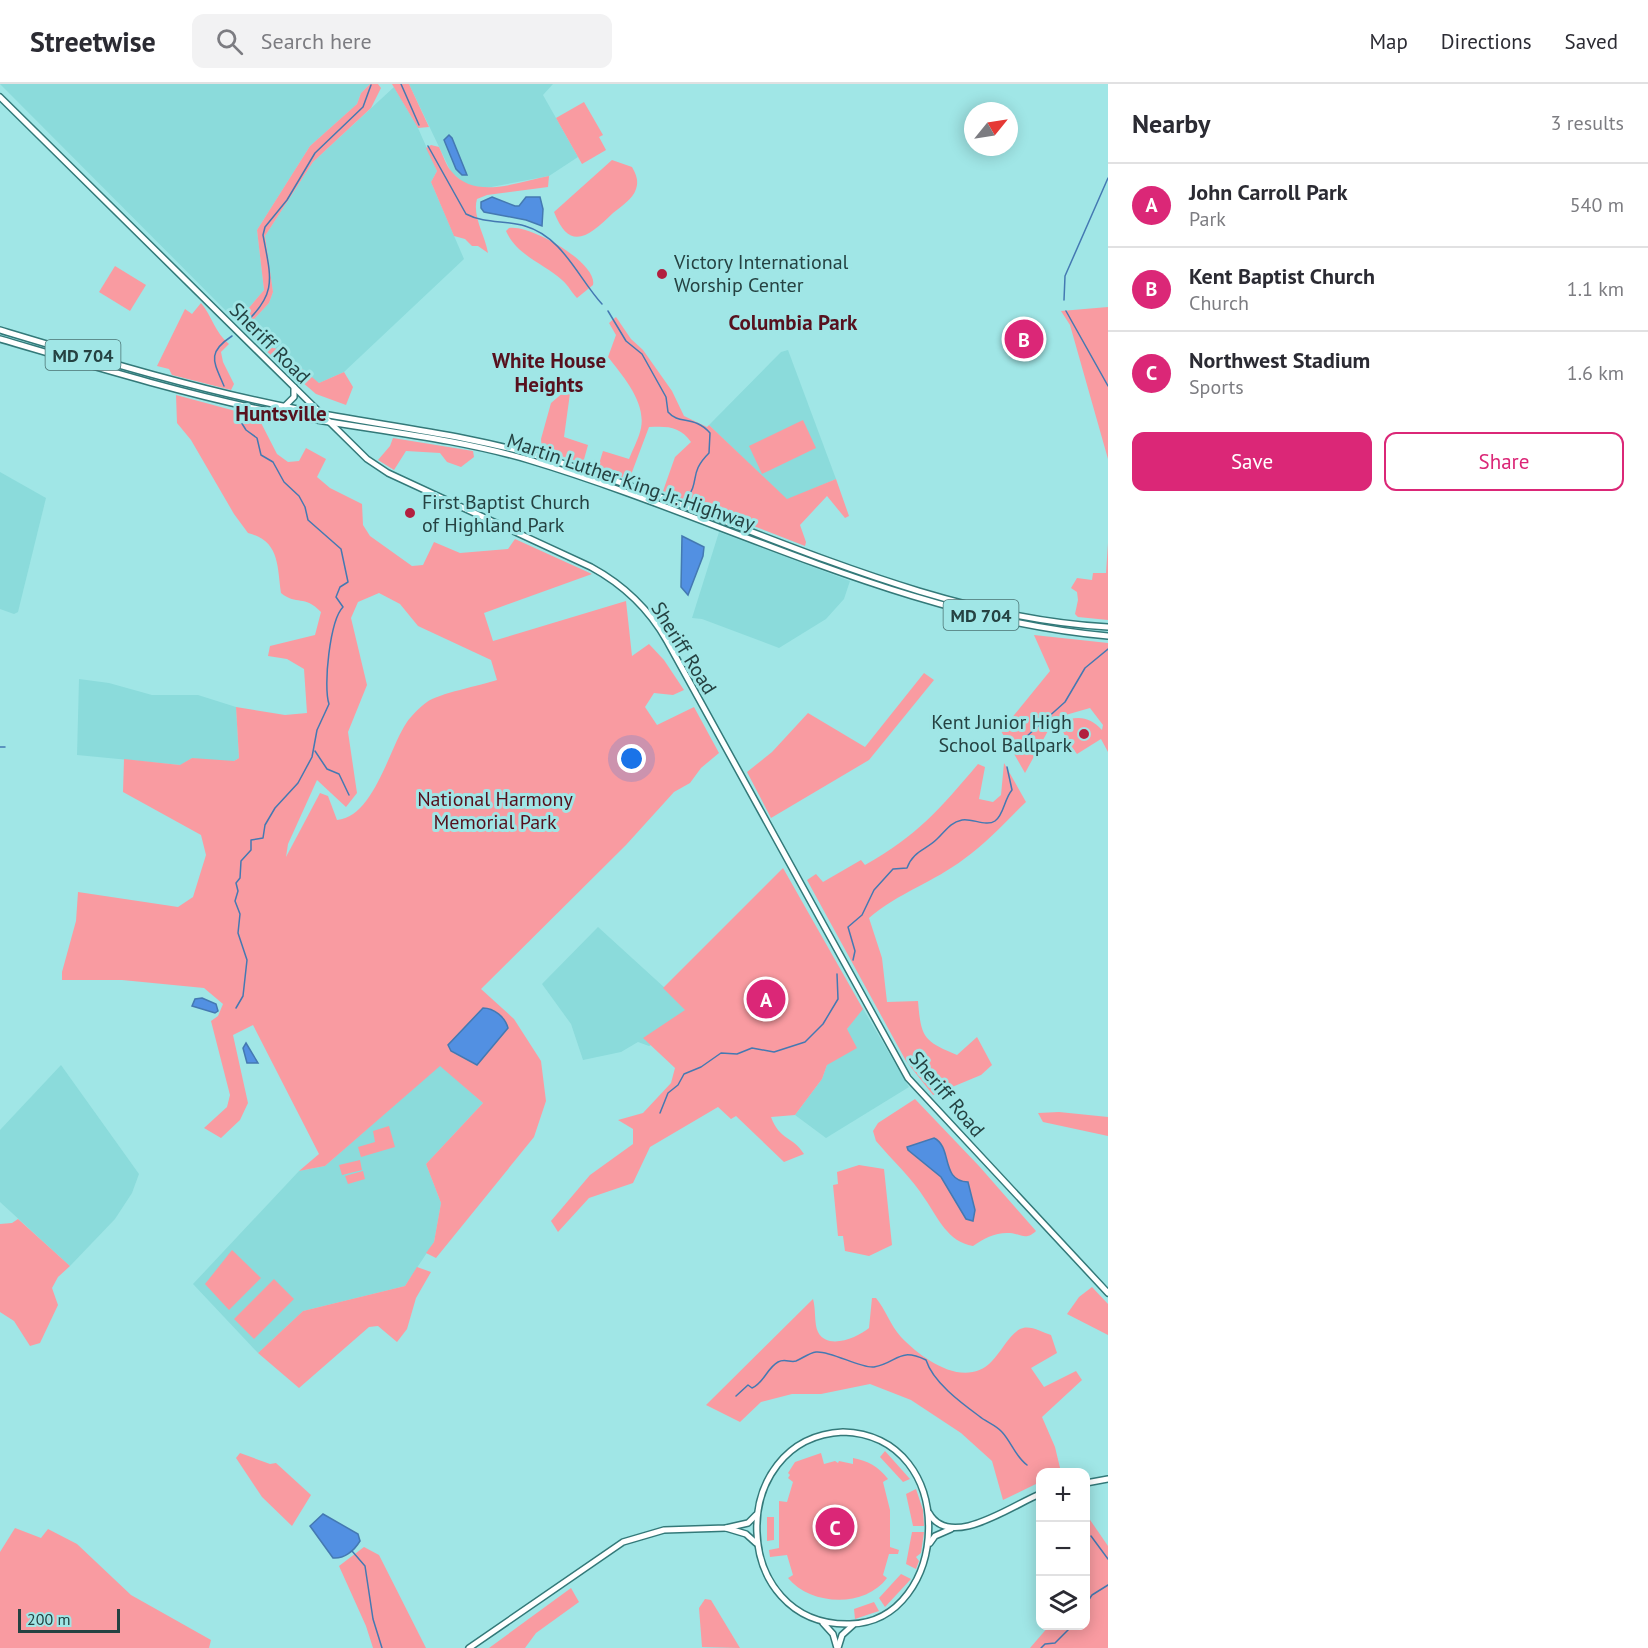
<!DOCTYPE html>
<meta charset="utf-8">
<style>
:root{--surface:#fff;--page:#f2f2f3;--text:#2b2b33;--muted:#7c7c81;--line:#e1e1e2;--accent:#db2777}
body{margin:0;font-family:"PT Sans",sans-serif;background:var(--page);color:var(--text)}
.controls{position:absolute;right:18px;bottom:18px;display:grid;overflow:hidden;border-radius:12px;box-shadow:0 3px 15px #0003}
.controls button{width:54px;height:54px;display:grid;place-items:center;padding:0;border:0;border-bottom:2px solid var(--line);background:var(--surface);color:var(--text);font:30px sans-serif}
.compass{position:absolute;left:964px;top:18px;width:54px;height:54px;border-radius:50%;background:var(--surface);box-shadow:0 3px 15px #0003;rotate:60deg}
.scale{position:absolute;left:18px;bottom:15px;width:102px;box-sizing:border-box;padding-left:6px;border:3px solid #254242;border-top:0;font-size:16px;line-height:21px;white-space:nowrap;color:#254242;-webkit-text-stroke:4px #a0e6e6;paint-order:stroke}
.you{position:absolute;left:632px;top:675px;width:21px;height:21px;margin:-15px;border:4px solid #fff;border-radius:50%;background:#1a73e8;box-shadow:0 0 0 9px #1a73e833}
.badge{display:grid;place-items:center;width:39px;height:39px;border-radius:50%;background:var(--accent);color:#fff;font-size:20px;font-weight:700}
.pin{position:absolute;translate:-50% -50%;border:3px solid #fff;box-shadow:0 2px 6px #0006}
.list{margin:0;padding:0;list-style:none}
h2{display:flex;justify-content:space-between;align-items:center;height:78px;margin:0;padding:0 24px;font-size:26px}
h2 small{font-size:20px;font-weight:400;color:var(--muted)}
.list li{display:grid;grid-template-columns:39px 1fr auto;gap:18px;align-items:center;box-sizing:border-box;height:84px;padding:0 24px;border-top:2px solid var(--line)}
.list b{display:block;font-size:22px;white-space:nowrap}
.list p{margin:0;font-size:20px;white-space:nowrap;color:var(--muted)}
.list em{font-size:20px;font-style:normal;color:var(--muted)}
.actions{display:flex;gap:12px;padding:18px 24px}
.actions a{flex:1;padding:14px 0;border:2px solid var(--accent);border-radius:12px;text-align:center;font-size:21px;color:var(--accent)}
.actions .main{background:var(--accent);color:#fff}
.icon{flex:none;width:33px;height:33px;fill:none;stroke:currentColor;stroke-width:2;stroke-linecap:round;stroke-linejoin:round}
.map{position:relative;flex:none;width:1108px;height:1564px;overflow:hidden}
header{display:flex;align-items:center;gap:36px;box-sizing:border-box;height:84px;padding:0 30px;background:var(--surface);border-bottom:2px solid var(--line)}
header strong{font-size:28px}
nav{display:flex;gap:33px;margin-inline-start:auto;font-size:21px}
.search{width:420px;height:54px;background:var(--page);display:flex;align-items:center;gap:15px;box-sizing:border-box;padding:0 21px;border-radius:12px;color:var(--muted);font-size:22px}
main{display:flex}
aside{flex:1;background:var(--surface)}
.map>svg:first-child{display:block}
</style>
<header>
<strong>Streetwise</strong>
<div class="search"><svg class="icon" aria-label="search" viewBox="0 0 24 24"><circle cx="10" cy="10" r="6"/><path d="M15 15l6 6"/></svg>Search here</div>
<nav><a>Map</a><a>Directions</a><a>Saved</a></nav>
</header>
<main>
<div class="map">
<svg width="1108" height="1564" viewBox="0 0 1108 1564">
<rect width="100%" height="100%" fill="#a0e6e6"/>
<g fill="#8bdbdb">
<path d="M0 0H370L361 9 357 20 310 62 257 146 264 206 237 238Z"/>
<path d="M409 0H553L543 11 578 73 549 92 486 104 466 101 451 88Z"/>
<path d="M394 3 418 44 437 87 431 98 464 175 344 288 319 299 267 263 265 266 244 246 269 219 273 208 265 152 313 78Z"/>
<path d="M788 266 836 395 787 416 709 341 781 268Z"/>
<path d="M0 388 46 414 18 528 14 530 0 525Z"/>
<path d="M719 448 850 497 844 515 826 535 779 564 702 535 692 534Z"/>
<path d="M79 595 109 599 152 611H198L236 623 239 674 234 677 216 678 192 674 181 681 77 671Z"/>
<path d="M598 843 666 905 727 934 680 946 649 962 638 958 621 968 583 976 571 940 542 900Z"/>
<path d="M862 923 909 1003 826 1054 795 1031 822 995 832 967Z"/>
<path d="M61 981 139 1090 132 1109 115 1135 70 1182 0 1118V1046Z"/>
<path d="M440 981 483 1019 426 1080 441 1119 434 1158 405 1202 303 1227 258 1269 193 1200 299 1087 325 1082Z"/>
</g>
<g fill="#f99ba1" fill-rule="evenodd">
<path d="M370 0H378L381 4 371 24 313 78 265 152 273 208 269 219 244 246 237 238 264 206 257 146 310 62 357 20 361 9Z"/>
<path d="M392 0H409L429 43 418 44Z"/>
<path d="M584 18 603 51 599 53 606 66 582 80 556 34Z"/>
<path d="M431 61 439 63C443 71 446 82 452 88 475 116 518 98 549 92L548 103 487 111 477 115C472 132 485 151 488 169L478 162H472L465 155 454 152 431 98 437 87 426 64Z"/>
<path d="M612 76 632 83C636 90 639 97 636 105 633 115 620 123 613 129 589 152 570 169 554 128Z"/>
<path d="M509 144C530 140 598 179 593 201L577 214C572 209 568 201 562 196 545 180 517 172 506 147Z"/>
<path d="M115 182 146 201 130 227 99 208Z"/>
<path d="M201 219C212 232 215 249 229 260L221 268 223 278 234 300 231 306 172 291 169 285 157 282 185 225 192 230Z"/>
<path d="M1108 223V375L1070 241 1061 227Z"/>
<path d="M616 233 631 255 643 266 672 307 684 332 707 343 709 341 787 415 836 395 849 432 845 434 827 412 800 441 806 458 805 462 663 407 675 373 691 358C680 342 667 342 649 343L629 396 598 383 603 367 629 375C633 365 639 354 641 344 646 318 623 292 608 273L616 251 609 239Z"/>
<path d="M267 263 278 265 319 299 344 288 353 303 346 321 316 310 265 266Z"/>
<path d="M571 302 564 353 588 361 583 379 542 366 541 355 551 319Z"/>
<path d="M176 311 258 333 277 370 288 378 299 377 306 364 326 375 317 393 330 404 362 420 363 441 370 452 412 482 423 481 434 458 460 469 508 465 515 455 592 490 484 529 493 557 626 517 632 572 649 560 664 576 684 606 673 611 654 609 645 623 657 641 694 623 719 669 701 684 690 699 674 708 626 761 481 905 514 935 541 977 546 1017 534 1053 436 1174 426 1169 434 1158 441 1119 426 1080 483 1019 440 982 325 1082 299 1087 319 1070 253 941 233 951 248 1019 240 1036 221 1054 204 1044 227 1023 230 1011 211 937 218 932 223 920 204 904 122 896H62V888L76 837 78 808 178 823 193 813 206 771 201 751 123 708 124 675 180 681 192 674 234 677 239 674 236 623 285 631 307 629 304 585 287 575 268 572 270 562 315 551 321 528C304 510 297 522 281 509 277 482 280 457 248 449L234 430 191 356 177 339ZM379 509 400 520 418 542 491 576 497 596C482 601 437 610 427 618 420 623 412 631 407 638 389 664 374 733 337 736L328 712 320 709 286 773 288 760 317 696 346 723 357 709 348 648 367 601 351 534 358 518Z"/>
<path d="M803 336 816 364 762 390 749 362Z"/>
<path d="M393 354 473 367 474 373 461 383 447 378 440 369 406 367 394 386 378 376 390 362Z"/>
<path d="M1108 459V536L1078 533 1075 530 1078 516 1077 508 1071 504 1077 494 1092 496 1093 489H1106Z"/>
<path d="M1034 551 1108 559V668L1101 655 1077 670 1067 657 1060 640C1076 630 1090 633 1102 646L1103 641 1090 624 1055 634 1025 689 1001 647 1050 587Z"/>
<path d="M924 589 934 596 869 676 771 734 747 688 772 668 808 629 865 663Z"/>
<path d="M1004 679 1026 718C1006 737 987 759 964 775 934 798 898 809 869 834L882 874 887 918 918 917C921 953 923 957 957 971L977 953 992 981 981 991 933 1011 906 977 807 796 816 790 823 798 861 776 865 781C918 751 939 726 978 680L985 683 979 715 993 718 1001 711Z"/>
<path d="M783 784 863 925 847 945 857 964 827 981 822 995 795 1031 771 1033C780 1057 793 1052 804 1070L784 1078 736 1032 731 1035 718 1023 650 1063 633 1099 589 1114 558 1148 551 1137 590 1091 633 1060V1045L618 1036 643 1029 671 999 675 984 643 954 685 926 663 904Z"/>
<path d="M915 1015 979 1082 1036 1147C1025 1157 1022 1150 1010 1149 996 1148 984 1154 973 1162 948 1158 938 1134 925 1115 912 1094 892 1076 876 1057L873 1047 878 1039Z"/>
<path d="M1059 1028 1108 1033V1052L1043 1038 1038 1029Z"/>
<path d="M389 1042 395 1063 361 1073 358 1063 375 1058 373 1047Z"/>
<path d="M360 1076 362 1086 342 1091 339 1081Z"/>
<path d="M859 1081 884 1085 892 1161 869 1172 845 1167 843 1152H838L833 1101 838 1100 837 1088Z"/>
<path d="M363 1087 365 1095 348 1100 345 1092Z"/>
<path d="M18 1135 70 1182 58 1193 52 1204 58 1221 40 1259 30 1262 14 1237 0 1228V1140L12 1139Z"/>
<path d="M232 1166 261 1194 229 1226 205 1200Z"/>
<path d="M417 1183 431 1188 416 1214 407 1245 397 1258 378 1242 369 1243 299 1304 258 1269 303 1227 405 1202Z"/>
<path d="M274 1195 294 1215 254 1255 234 1235Z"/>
<path d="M1092 1203 1108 1220V1251L1067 1230 1079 1213Z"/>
<path d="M872 1214H876C886 1226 890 1241 901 1253 922 1275 965 1306 992 1277 1001 1268 1009 1251 1020 1245 1029 1240 1042 1248 1051 1251L1057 1269 1031 1284 1044 1303 1076 1287 1082 1296 1042 1333 1055 1363 1061 1388H1040V1398L1003 1416 992 1377 961 1349 911 1316 870 1300 821 1310H792L761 1318 740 1338 706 1321 813 1215C816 1225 814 1240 818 1248 828 1267 858 1253 869 1244Z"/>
<path d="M885 1367 910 1395 903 1398 880 1373Z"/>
<path d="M240 1369 270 1380 276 1379 311 1411 292 1442 262 1413 236 1374Z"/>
<path d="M821 1369 824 1380 835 1377 838 1379 839 1377 853 1380V1374C868 1377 878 1382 888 1395L883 1398 890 1426V1463L899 1466 898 1470H889L883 1491 887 1494C865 1524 811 1522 788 1494L793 1491 787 1471 770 1473 769 1466 779 1464V1417L787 1418 793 1398 788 1394 790 1391 788 1389 795 1378Z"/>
<path d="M916 1405 923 1426 924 1442H913L906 1410Z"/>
<path d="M1086 1430 1108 1462V1564H1030L1049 1542H1086Z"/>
<path d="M767 1433H774V1456L767 1457Z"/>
<path d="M15 1444 41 1454 48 1445 77 1460 131 1511 211 1556 209 1564H0V1468Z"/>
<path d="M912 1448H924L921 1469 916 1473 919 1477 916 1485 906 1480Z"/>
<path d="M364 1463 379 1471 426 1564H373L366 1542 339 1482Z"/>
<path d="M901 1490 911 1495 885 1523 879 1514Z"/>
<path d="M571 1504 579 1518 536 1549 525 1564H489Z"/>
<path d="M705 1515 711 1516 740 1564 702 1563 699 1524Z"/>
<path d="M874 1518 879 1527 855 1535 854 1525Z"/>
</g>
<g fill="#5290e2" stroke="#4479b2" stroke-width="1.5">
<path d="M449 51 452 54 467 91H462L456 85 444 56Z"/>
<path d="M492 113 515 122H519L526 113H540L543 125 542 142 526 136 484 128 481 124V118Z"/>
<path d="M682 452 704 463 703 472 688 511 681 503Z"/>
<path d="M202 914 216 920 218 927 215 929 192 922 195 915Z"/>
<path d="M483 924C494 924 505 933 508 944L477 981 451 967 448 961Z"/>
<path d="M246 959 258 979H247L243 964Z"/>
<path d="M934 1054C953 1063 940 1097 968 1098L975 1126 973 1137 966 1135 941 1093 908 1066 907 1063Z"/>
<path d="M323 1430 358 1450 360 1457C354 1467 344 1475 333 1474L310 1442Z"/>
</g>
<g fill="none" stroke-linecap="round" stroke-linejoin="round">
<g stroke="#4479b2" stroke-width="1.5">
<path d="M401 0 419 41"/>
<path d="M428 62 466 130C485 140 505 136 525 142 563 153 578 194 602 220"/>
<path d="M1064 216 1065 192 1108 94"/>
<path d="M608 227 626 257 642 270 666 313 668 328C679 341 694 331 710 349L709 369C688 390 701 396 686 416"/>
<path d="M1066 227 1108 302"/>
<path d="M243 241C278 210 271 194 263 151L265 143 287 116 315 69 363 23 371 1"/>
<path d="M224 302C214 278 206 269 232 252"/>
<path d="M236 330 246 346 257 354 261 371 273 378 284 398 299 412 305 423 308 436 341 465 348 498 340 503 336 513 343 523C330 536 323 602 329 620L317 646 312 673 298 699 275 724 265 741 263 754 251 756V766L241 777 240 794 236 799 238 807 235 817 240 830 238 849 247 876 243 912 236 924"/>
<path d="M0 663H5"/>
<path d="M315 667 327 685 339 690 349 711"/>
<path d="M1016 669 1026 653 1065 618 1085 584 1108 565"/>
<path d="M853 876 855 867 848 843 862 831 874 806 893 785 907 784C913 767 926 766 937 755 946 747 949 739 962 736 972 734 986 743 995 737 1004 731 1004 715 1012 706L1007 683"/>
<path d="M660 1029 668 1009 678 1001 684 990 701 983 721 969 737 970 752 964 774 968 805 958 823 940 838 915 837 890"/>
<path d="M736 1312 748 1301 752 1304C764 1299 767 1284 778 1278 785 1274 790 1279 796 1277 803 1274 809 1269 816 1268 830 1266 861 1285 874 1283 899 1278 898 1263 926 1276 933 1298 960 1318 979 1332 986 1338 996 1341 1002 1348 1012 1359 1015 1372 1027 1381"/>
<path d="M1091 1452 1108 1475"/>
<path d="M352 1467 365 1482 373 1535 382 1564"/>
<path d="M1086 1520 1092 1511 1108 1501"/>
<path d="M1041 1564 1045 1560 1055 1559 1072 1542"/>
</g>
<g stroke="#337979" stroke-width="8">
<g id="major">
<path d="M0 13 367 375 388 389 591 483C624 501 649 525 667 557L908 994 1108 1209"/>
<path d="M0 246C100 276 199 306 302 326 383 342 465 350 545 374 730 428 913 532 1108 543"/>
<path d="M0 255C89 281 177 308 268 327 355 345 444 351 529 376 722 434 904 534 1108 552"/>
<path d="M285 322 294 313V303"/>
<path d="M843 1348C962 1352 950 1538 850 1540 729 1543 725 1354 843 1348Z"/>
<path d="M1086 1399 1108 1395"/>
<path d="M929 1429C950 1467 1014 1420 1040 1410"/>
<path d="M726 1444 746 1450 756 1459"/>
<path d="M930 1459 935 1452 951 1445"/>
<path d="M823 1539 833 1550 837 1564"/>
<path d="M469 1564 623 1458 664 1446 726 1444 748 1439 756 1431"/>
<path d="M838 1564 842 1551 853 1541"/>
</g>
</g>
<use href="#major" stroke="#fff" stroke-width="5"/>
</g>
<g fill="#b21f3f" stroke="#a0e6e6" stroke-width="2">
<circle cx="662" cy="190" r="6"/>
<circle cx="410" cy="429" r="6"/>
<circle cx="1084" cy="650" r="6"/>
</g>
<g text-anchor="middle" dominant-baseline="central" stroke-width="6" stroke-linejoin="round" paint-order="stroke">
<g fill="#a0e6e6" stroke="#4a7373" stroke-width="1.5">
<rect x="45.5" y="256" width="75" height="30" rx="4.5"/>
<rect x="943.5" y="516" width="75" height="30" rx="4.5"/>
</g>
<g font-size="18" font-weight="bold" fill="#254242">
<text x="83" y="271">MD 704</text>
<text x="981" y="531">MD 704</text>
</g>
<g font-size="20" fill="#254242" stroke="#a0e6e6" text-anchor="start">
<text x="674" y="178">Victory International<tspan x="674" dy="23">Worship Center</tspan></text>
<text x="422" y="418">First Baptist Church<tspan x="422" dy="23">of Highland Park</tspan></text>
<text x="1072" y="638" text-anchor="end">Kent Junior High<tspan x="1072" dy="23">School Ballpark</tspan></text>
</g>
<g font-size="20" fill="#254242" stroke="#a0e6e6">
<text transform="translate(270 259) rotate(45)">Sheriff Road</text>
<text transform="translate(631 398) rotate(19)">Martin Luther King Jr. Highway</text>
<text transform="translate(684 564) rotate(58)">Sheriff Road</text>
<text transform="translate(947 1010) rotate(50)">Sheriff Road</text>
</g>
<g font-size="20" fill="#550f1c" stroke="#a0e6e6">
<text x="495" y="715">National Harmony<tspan x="495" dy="23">Memorial Park</tspan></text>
</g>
<g font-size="21" font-weight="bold" fill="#57111e" stroke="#a0e6e6">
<text x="793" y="238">Columbia Park</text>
<text x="549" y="276">White House<tspan x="549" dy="24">Heights</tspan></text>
<text x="281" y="329">Huntsville</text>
</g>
</g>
</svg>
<div class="controls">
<button>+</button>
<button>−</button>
<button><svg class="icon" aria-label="layers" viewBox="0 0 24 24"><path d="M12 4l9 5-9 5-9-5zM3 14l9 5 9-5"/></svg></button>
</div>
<svg class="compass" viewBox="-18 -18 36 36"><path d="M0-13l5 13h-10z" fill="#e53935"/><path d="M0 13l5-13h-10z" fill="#7c7c81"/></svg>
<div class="scale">200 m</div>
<div class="you"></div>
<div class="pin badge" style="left:766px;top:915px">A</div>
<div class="pin badge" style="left:1024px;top:255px">B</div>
<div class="pin badge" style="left:835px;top:1443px">C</div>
</div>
<aside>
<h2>Nearby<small>3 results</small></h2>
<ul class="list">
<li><span class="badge">A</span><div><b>John Carroll Park</b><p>Park</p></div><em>540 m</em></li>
<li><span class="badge">B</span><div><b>Kent Baptist Church</b><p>Church</p></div><em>1.1 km</em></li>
<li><span class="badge">C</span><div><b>Northwest Stadium</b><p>Sports</p></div><em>1.6 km</em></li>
</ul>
<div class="actions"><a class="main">Save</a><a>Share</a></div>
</aside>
</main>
